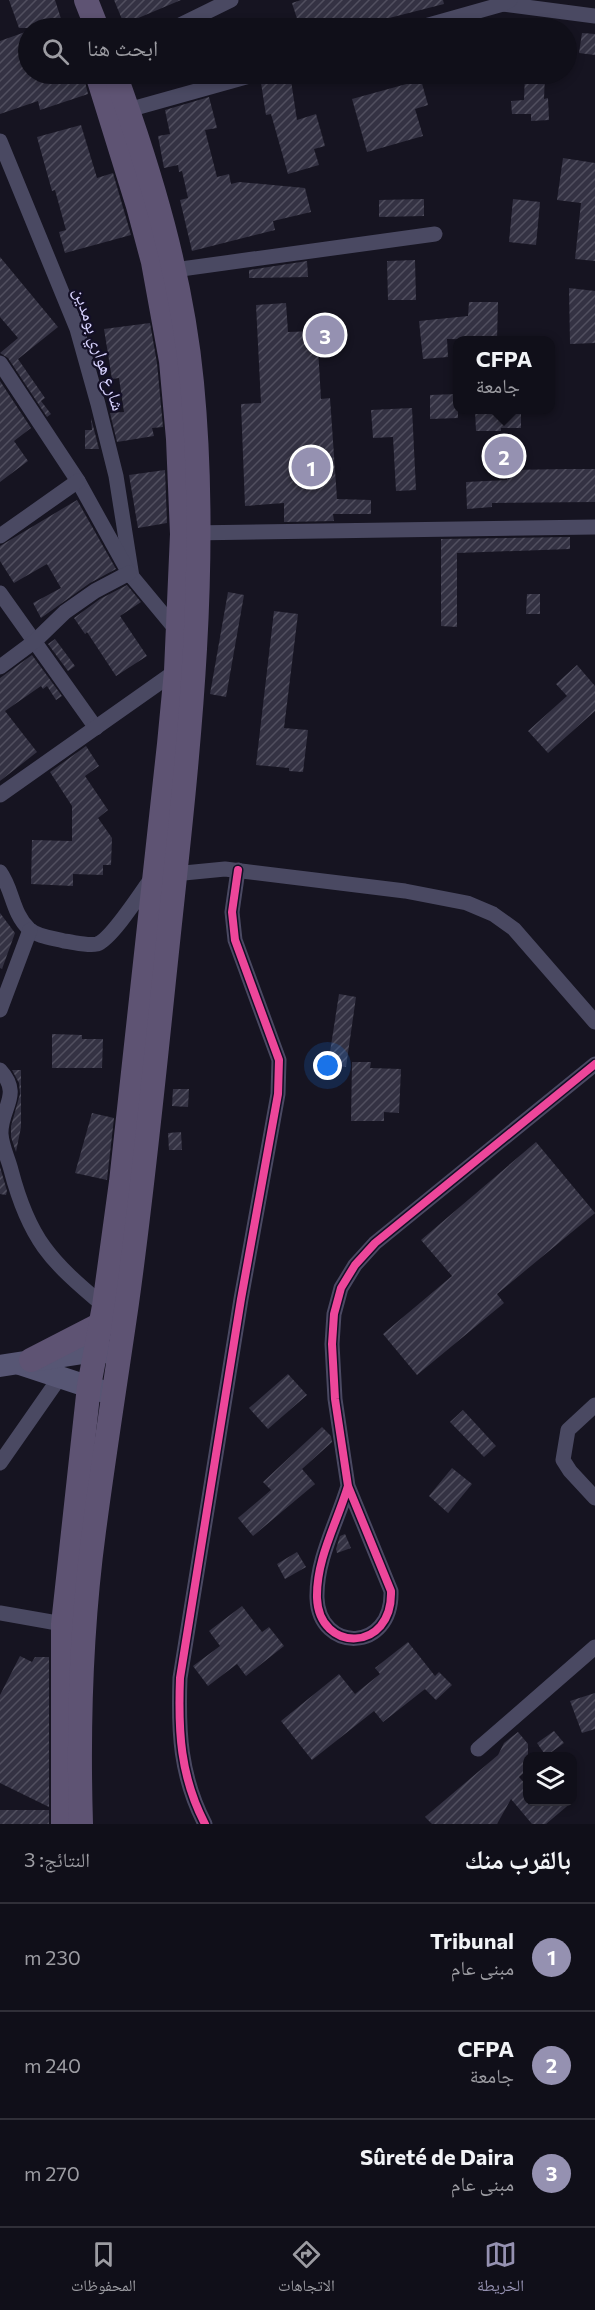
<!DOCTYPE html>
<html lang="ar">
<meta charset="utf-8">
<style>
:root{--surface:#100f19;--page:#1e1d26;--text:#f1f3f6;--muted:#9c9ca2;--line:#302f38;--accent:#9591b1}
body{margin:0;font-family:Commissioner,"Noto Naskh Arabic",sans-serif;background:var(--page);color:var(--text);direction:rtl}
.controls{position:absolute;right:18px;bottom:18px;display:grid;overflow:hidden;border-radius:12px;box-shadow:0 3px 9px #0003}
.controls button{width:54px;height:54px;display:grid;place-items:center;padding:0;border:0;border-bottom:2px solid var(--line);background:var(--surface);color:var(--text);font:30px sans-serif}
.you{position:absolute;left:328px;top:1066px;width:21px;height:21px;margin:-15px;border:4px solid #fff;border-radius:50%;background:#1a73e8;box-shadow:0 0 0 9px #1a73e833}
.badge{display:grid;place-items:center;width:39px;height:39px;border-radius:50%;background:var(--accent);color:#fff;font-size:20px;font-weight:700}
.pin{position:absolute;translate:-50% -50%;border:3px solid #fff;box-shadow:0 2px 6px #0006}
.popup{position:absolute;left:453px;top:336px;width:102px;height:78px;box-sizing:border-box;display:grid;place-content:center;border-radius:12px;background:var(--surface);filter:drop-shadow(0 2px 4px #0005);font-size:20px;white-space:nowrap;color:var(--muted)}
.popup b{font-size:22px;color:var(--text)}
.popup::after{content:'';position:absolute;left:50%;top:100%;margin-left:-12px;border:12px solid transparent;border-top-color:var(--surface)}
.list{margin:0;padding:0;list-style:none}
h2{display:flex;justify-content:space-between;align-items:center;height:78px;margin:0;padding:0 24px;font-size:26px}
h2 small{font-size:20px;font-weight:400;color:var(--muted)}
.list li{display:grid;grid-template-columns:39px 1fr auto;gap:18px;align-items:center;box-sizing:border-box;height:108px;padding:0 24px;border-top:2px solid var(--line)}
.list b{display:block;font-size:22px;white-space:nowrap}
.list p{margin:0;font-size:20px;white-space:nowrap;color:var(--muted)}
.list em{font-size:20px;font-style:normal;color:var(--muted)}
.icon{flex:none;width:33px;height:33px;fill:none;stroke:currentColor;stroke-width:2;stroke-linecap:round;stroke-linejoin:round}
.map{position:relative;flex:none;width:595px;height:1824px;overflow:hidden;direction:ltr}
.search{position:absolute;background:var(--surface);box-shadow:0 3px 9px #0003;left:18px;right:18px;top:18px;height:66px;display:flex;align-items:center;gap:15px;box-sizing:border-box;padding:0 21px;border-radius:33px;color:var(--muted);font-size:22px}
.sheet{height:402px;background:var(--surface)}
nav{display:flex;justify-content:space-around;align-items:center;box-sizing:border-box;height:84px;border-top:2px solid var(--line);background:var(--surface);font-size:16px;color:var(--muted)}
nav a{display:grid;justify-items:center;gap:3px}
nav .on{color:var(--accent)}
.map>svg:first-child{display:block}
</style>
<div class="map">
<svg width="595" height="1824" viewBox="0 0 595 1824">
<defs>
<pattern id="building-hatch" width="6" height="6" patternUnits="userSpaceOnUse" patternTransform="scale(1.5)"><rect width="6" height="6" fill="#343243"/><path d="M-1 1l2-2M0 6l6-6M5 7l2-2" fill="none" stroke="#514f5f"/></pattern>
</defs>
<rect width="100%" height="100%" fill="#161421"/>
<g fill="url(#building-hatch)">
<path d="M9 0H55L64 28H19Z"/>
<path d="M114 0H181L124 24Z"/>
<path d="M301 0H443L444 4 350 28H344L343 25 331 28H300L292 3Z"/>
<path d="M28 31V74H83L88 94 40 110 38 101 0 114V41Z"/>
<path d="M582 33 595 34V55L579 53Z"/>
<path d="M266 74H290L297 120 316 114 325 146 314 149 319 165 288 174 271 114 266 115 261 83 264 80Z"/>
<path d="M525 74H545L544 99 548 98 549 120 531 121V114H512L511 101 524 100Z"/>
<path d="M421 80 428 105 415 109 423 136 367 152 352 99Z"/>
<path d="M209 97 217 128 205 130 217 177 229 174 231 184 239 182 305 188 311 212 273 221 275 230 192 251 180 200 188 198 182 171 179 172 178 165 164 168 158 136 170 134 165 110Z"/>
<path d="M81 125 97 178 113 173 131 235 65 253 59 232 66 230 55 190 52 191 37 137Z"/>
<path d="M563 158 595 163V261L575 259 581 203 557 200Z"/>
<path d="M424 199V216L379 217V200Z"/>
<path d="M513 199 540 202 536 245 509 242Z"/>
<path d="M0 257 58 327 18 359 45 398 41 401 51 414 47 417 8 358 0 353 18 338 0 317Z"/>
<path d="M415 260 416 300H388L387 261Z"/>
<path d="M307 261 308 277 249 278V270Z"/>
<path d="M569 288 595 291V343L570 344Z"/>
<path d="M469 302H498L497 340 447 339 448 357 423 359 419 321 468 316Z"/>
<path d="M286 303 288 332 317 331 321 399 330 398 337 499 371 500V514H333L334 521 284 522V503L245 506 241 404 261 403 256 305Z"/>
<path d="M150 323 157 363 163 427 152 428 154 436 117 442 110 413 124 412 119 378 112 379 104 329Z"/>
<path d="M0 381 31 428 14 441 28 461 0 482Z"/>
<path d="M458 394V418L430 419V395Z"/>
<path d="M412 408 416 490 396 491 393 437 373 438 371 410Z"/>
<path d="M475 410H521V428H501V431H476Z"/>
<path d="M91 418 99 449H85V430H92Z"/>
<path d="M567 469H595V502L492 503V507L467 509 466 482 507 480V470Z"/>
<path d="M165 470 167 523 138 528 129 475Z"/>
<path d="M77 500 116 569 90 583 41 618 33 603 61 588 47 564 14 583 0 561V546Z"/>
<path d="M570 537V549L457 553V627L441 626V539Z"/>
<path d="M127 585 141 602 120 616 147 656 116 676 87 632 85 634 74 618 100 599Z"/>
<path d="M228 592 244 595 226 697 210 694Z"/>
<path d="M527 594H540V614H526Z"/>
<path d="M274 611 298 614 284 728 308 730 303 772 289 771V768L256 765Z"/>
<path d="M55 639 75 666 68 671 48 644Z"/>
<path d="M32 655 62 696 56 700 47 686 43 689 41 686 5 711 37 752 0 781V678Z"/>
<path d="M577 665 595 686V711L548 753 528 731 567 696 556 684Z"/>
<path d="M86 746 99 766 85 776 108 810 98 818 112 838 111 865H103V875L73 874V886L31 884 32 840 72 841V806L50 772Z"/>
<path d="M0 913 15 933 2 969 0 968Z"/>
<path d="M339 994 356 997 346 1067 328 1065Z"/>
<path d="M52 1034 82 1035V1039H103L102 1068H52Z"/>
<path d="M352 1062H371L370 1068 401 1069 399 1113 384 1112V1121H351Z"/>
<path d="M12 1070H21V1127L16 1152 11 1137V1126L20 1094 19 1083Z"/>
<path d="M173 1089H189L188 1107 172 1106Z"/>
<path d="M92 1113 114 1118 107 1180 75 1173Z"/>
<path d="M181 1132 182 1150H169L168 1133Z"/>
<path d="M536 1142 595 1213 497 1294 504 1303 417 1375 383 1334 452 1276 421 1240Z"/>
<path d="M0 1167 7 1191 6 1195 0 1194Z"/>
<path d="M288 1374 307 1395 268 1429 249 1408Z"/>
<path d="M463 1410 496 1446 484 1457 450 1422Z"/>
<path d="M322 1427 331 1436 332 1442 302 1469 315 1484 253 1536 238 1518 271 1490 263 1482Z"/>
<path d="M452 1468 472 1484 448 1513 429 1496Z"/>
<path d="M345 1534 351 1548 337 1553 336 1549 340 1536Z"/>
<path d="M297 1552 306 1567 285 1579 277 1564Z"/>
<path d="M242 1606 262 1632 269 1627 284 1646 246 1676 237 1664 208 1686 193 1666 220 1646 209 1631Z"/>
<path d="M408 1642 435 1676 439 1672 452 1685 436 1700 425 1689 383 1722 374 1711 312 1760 281 1721 339 1674 355 1694 380 1674 375 1668Z"/>
<path d="M20 1656 32 1662 35 1657H49V1807L0 1783V1695Z"/>
<path d="M595 1693V1729L582 1733 570 1701Z"/>
<path d="M554 1731 564 1743 546 1756 537 1743Z"/>
<path d="M518 1732 528 1744V1769L519 1777 528 1787V1802H572L546 1824H532L511 1799 497 1824H432L425 1817 498 1755 504 1743Z"/>
<rect x="0" y="1810" width="49" height="14"/>
</g>
<g fill="none" stroke-linecap="round" stroke-linejoin="round">
<g stroke="#4a4962" stroke-width="15">
<path d="M503 4 595 16"/>
<path d="M174 28 231 0"/>
<path d="M418 28 503 4 510 0"/>
<path d="M128 110 257 74"/>
<path d="M0 141 77 329 98 404 116 476 132 577"/>
<path d="M174 270 435 234"/>
<path d="M0 363 78 481 129 573 178 632"/>
<path d="M190 533 595 527"/>
<path d="M0 536 78 481"/>
<path d="M0 593 96 728"/>
<path d="M0 667 35 641 65 612 95 591 129 573"/>
<path d="M0 795 176 671"/>
<path d="M0 872C13 890 12 913 29 929 38 937 53 938 64 941 74 942 87 946 97 944 111 940 143 890 153 876L225 869 405 891 467 903 493 914 514 929 595 1022"/>
<path d="M0 1010 30 930"/>
<path d="M0 1070C23 1095 0 1108 1 1134 2 1147 8 1158 11 1170 29 1239 50 1261 104 1306"/>
<path d="M595 1405 568 1430 563 1460 570 1471 595 1498"/>
<path d="M0 1463 60 1377"/>
<path d="M348 1486C337 1523 316 1559 317 1598 319 1653 393 1653 391 1591L348 1486 335 1399 332 1344 334 1314 341 1288 355 1265 375 1243 595 1064"/>
<path d="M0 1613 63 1624"/>
<path d="M478 1749 595 1647"/>
<path d="M205 1824C180 1776 178 1731 180 1678L241 1299 278 1094 279 1060 235 940 232 912 238 870"/>
</g>
<g stroke="#575674" stroke-width="22">
<path d="M20 1364 114 1395"/>
<path d="M0 1366 96 1351 114 1353"/>
</g>
<g stroke="#5e5373" stroke-width="24">
<path d="M86 0 97 28"/>
<path d="M31 1360 99 1325"/>
<path d="M63 1824V1624L89 1386 104 1306 121 1182 169 744 176 671 182 534 178 439 171 361 153 262 138 206 97 74"/>
<path d="M81 1824C78 1727 81 1628 94 1531 104 1455 116 1379 127 1303 145 1174 157 1044 171 914 190 738 209 560 192 383 182 277 151 173 115 74"/>
</g>
<g stroke="#130f26" stroke-width="11">
<g id="cycleway">
<path d="M348 1486C337 1523 316 1559 317 1598 319 1653 393 1653 391 1591L348 1486 335 1399 332 1344 334 1314 341 1288 355 1265 375 1243 595 1064"/>
<path d="M205 1824C180 1776 178 1731 180 1678L241 1299 278 1094 279 1060 235 940 232 912 238 870"/>
</g>
</g>
<use href="#cycleway" stroke="#ed469a" stroke-width="8"/>
</g>
<g text-anchor="middle" dominant-baseline="central" stroke-width="4.5" stroke-linejoin="round" paint-order="stroke">
<g font-size="18" fill="#d9d4ff" stroke="#130f26">
<text transform="translate(100 349) rotate(72)">شارع هواري بومدين</text>
</g>
</g>
</svg>
<div class="controls">
<button><svg class="icon" aria-label="layers" viewBox="0 0 24 24"><path d="M12 4l9 5-9 5-9-5zM3 14l9 5 9-5"/></svg></button>
</div>
<div class="you"></div>
<div class="pin badge" style="left:311px;top:467px">1</div>
<div class="pin badge" style="left:504px;top:456px">2</div>
<div class="popup"><b>CFPA</b>جامعة</div>
<div class="pin badge" style="left:325px;top:335px">3</div>
<div class="search"><svg class="icon" aria-label="search" viewBox="0 0 24 24"><circle cx="10" cy="10" r="6"/><path d="M15 15l6 6"/></svg>ابحث هنا</div>
</div>
<section class="sheet">
<h2>بالقرب منك<small>النتائج: 3</small></h2>
<ul class="list">
<li><span class="badge">1</span><div><b>Tribunal</b><p>مبنى عام</p></div><em>230 m</em></li>
<li><span class="badge">2</span><div><b>CFPA</b><p>جامعة</p></div><em>240 m</em></li>
<li><span class="badge">3</span><div><b>Sûreté de Daira</b><p>مبنى عام</p></div><em>270 m</em></li>
</ul>
</section>
<nav>
<a class="on"><svg class="icon" aria-label="map" viewBox="0 0 24 24"><path d="M3 6l6-2 6 2 6-2v14l-6 2-6-2-6 2zM9 4v14M15 6v14"/></svg>الخريطة</a>
<a><svg class="icon" aria-label="directions" viewBox="0 0 24 24"><path d="M12 3l9 9-9 9-9-9zM9 14v-3h6M13 9l2 2-2 2"/></svg>الاتجاهات</a>
<a><svg class="icon" aria-label="saved" viewBox="0 0 24 24"><path d="M7 4h10v16l-5-4-5 4z"/></svg>المحفوظات</a>
</nav>
